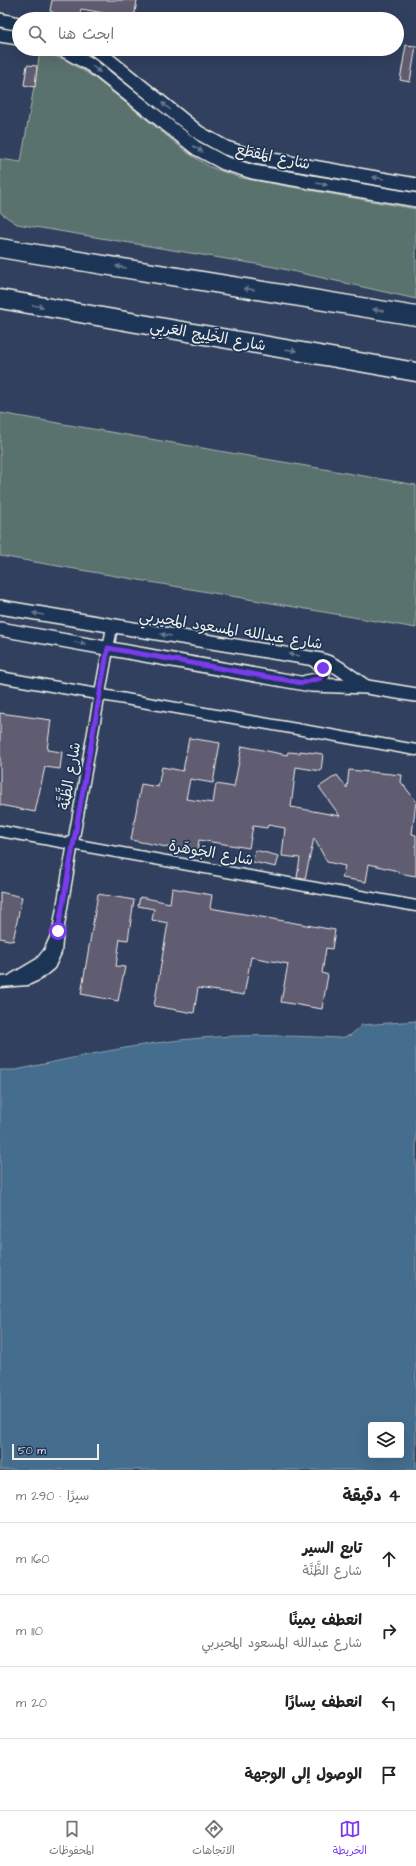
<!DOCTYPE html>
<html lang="ar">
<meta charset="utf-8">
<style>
:root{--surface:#fff;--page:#f2f2f2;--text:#222;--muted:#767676;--line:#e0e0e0;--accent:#7c3aed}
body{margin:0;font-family:"Architects Daughter","Playpen Sans Arabic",sans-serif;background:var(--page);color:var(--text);direction:rtl}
.controls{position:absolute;right:12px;bottom:12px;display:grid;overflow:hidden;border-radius:4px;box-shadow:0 4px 16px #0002}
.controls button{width:36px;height:36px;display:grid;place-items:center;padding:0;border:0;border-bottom:1px solid var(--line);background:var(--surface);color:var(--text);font:20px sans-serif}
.scale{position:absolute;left:12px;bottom:10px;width:87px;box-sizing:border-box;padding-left:4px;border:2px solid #f4f1e8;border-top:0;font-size:11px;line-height:14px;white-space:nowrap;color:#f4f1e8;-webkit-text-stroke:3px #1d3557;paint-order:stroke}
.stop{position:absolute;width:12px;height:12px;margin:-9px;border:3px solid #7c3aed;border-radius:50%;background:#fff}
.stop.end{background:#7c3aed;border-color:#fff;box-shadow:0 1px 4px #0008}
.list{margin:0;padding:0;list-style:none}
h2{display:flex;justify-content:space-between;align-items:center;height:52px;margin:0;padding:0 16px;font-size:17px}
h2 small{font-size:13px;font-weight:400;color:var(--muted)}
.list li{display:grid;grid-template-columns:26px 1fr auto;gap:12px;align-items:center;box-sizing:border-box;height:72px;padding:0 16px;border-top:1px solid var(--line)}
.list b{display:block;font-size:15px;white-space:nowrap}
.list p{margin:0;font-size:13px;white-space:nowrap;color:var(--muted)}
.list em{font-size:13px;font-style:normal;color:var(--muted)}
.icon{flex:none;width:22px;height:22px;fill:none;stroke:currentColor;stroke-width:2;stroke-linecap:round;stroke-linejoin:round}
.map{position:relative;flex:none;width:416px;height:1470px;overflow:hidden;direction:ltr}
.search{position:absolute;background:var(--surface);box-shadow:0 4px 16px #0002;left:12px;right:12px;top:12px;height:44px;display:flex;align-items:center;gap:10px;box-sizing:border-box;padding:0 14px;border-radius:22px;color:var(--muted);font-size:15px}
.sheet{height:340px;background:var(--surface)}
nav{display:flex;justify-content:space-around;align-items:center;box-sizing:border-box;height:56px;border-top:1px solid var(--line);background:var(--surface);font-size:11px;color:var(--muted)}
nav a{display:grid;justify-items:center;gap:2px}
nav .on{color:var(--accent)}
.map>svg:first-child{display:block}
</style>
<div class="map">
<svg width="416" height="1470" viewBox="0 0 416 1470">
<rect width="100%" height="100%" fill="#31405f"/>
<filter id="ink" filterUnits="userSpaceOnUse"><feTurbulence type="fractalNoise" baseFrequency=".025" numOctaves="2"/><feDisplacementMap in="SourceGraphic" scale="8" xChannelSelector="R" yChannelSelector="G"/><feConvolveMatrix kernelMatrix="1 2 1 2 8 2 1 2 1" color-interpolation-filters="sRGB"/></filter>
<g filter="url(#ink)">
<g fill="#5a726e" stroke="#a7b2ab">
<path d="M40 52 64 59 95 78 188 153 210 167 241 178 416 209V299L274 267 17 224 2 214 0 212V159L21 162Z"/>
<path d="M0 413 416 485V628L0 556Z"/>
</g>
<path fill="#456d8d" stroke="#8ba2b1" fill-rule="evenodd" d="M416 1021V1470H0V1070H16C77 1057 139 1043 201 1038 248 1034 294 1036 340 1038L351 1035 362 1025ZM371 1425H401V1455H371Z"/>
<g fill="#605b71" stroke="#f4f1e8">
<path d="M52 0H137L134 19H120L121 16 81 9 79 19H68L50 11Z"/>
<path d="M406 45 416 46 410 82 400 80Z"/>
<path d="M27 65 37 66 35 87 24 85Z"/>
<path d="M0 713 51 720 47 750 62 752 60 769 45 767 35 812 0 805Z"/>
<path d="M189 738 220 743 213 783 190 779 186 799 213 803 216 784 234 787 242 746 287 755 288 752 300 753V751L323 754 321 771 296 767 291 807 340 816 319 787 337 775 347 788 349 770 402 775 401 782 416 801 412 834 416 835V876L398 873V871L369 864 366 882 342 878 345 866 327 862 314 838 305 879 297 878 300 858 282 856 285 828 268 825 267 828 253 826 249 848 199 840 197 853 131 840 141 784 158 787 162 767 183 771Z"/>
<path d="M255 850 279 856 276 867 253 862Z"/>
<path d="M172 888 212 895 210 908 335 930 332 949 326 948 322 973 328 975 322 1009 281 1002 288 964 251 957 244 995 198 988 194 1013 154 1006 168 923 152 920 154 909 138 906 140 897 170 903Z"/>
<path d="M0 892 22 897 13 941 0 938Z"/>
<path d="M98 894 134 900 128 940 120 939 116 966 125 967 118 1001 81 994Z"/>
</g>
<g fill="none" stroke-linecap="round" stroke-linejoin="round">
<g stroke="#f4f1e8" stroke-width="13">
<g id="minor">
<path d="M0 677 416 750"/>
<path d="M0 831 416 906"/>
<path d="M13 979 40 963 49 952 57 934"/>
<path d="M0 982 27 980 38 975 50 965 56 952 58 931 73 843 112 627"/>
</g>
</g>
<g stroke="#f4f1e8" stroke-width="16">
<g id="tertiary">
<path d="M0 20 19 24"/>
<path d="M0 35 19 38"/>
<path d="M62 49 91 65 196 148 224 163 253 172 416 200"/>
<path d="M95 49 199 133 226 148 255 157 416 185"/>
<path d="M0 607 321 660C338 664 350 677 365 686"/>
<path d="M0 629 311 685 367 687 416 695"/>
<path d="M306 682 317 680 323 675V667L313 659"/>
</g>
</g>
<g stroke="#f4f1e8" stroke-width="21">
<g id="motorway">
<path d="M0 248 416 316"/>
<path d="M0 299 416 372"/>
</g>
</g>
<use href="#minor" stroke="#1d3557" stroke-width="10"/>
<use href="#tertiary" stroke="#1d3557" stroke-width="13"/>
<use href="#motorway" stroke="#1d3557" stroke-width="18"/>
</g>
<defs><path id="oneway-solid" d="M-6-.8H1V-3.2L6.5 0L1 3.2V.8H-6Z"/></defs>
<g fill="#68778a">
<use href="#oneway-solid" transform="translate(96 69) rotate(38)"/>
<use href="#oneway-solid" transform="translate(166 106) rotate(-140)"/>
<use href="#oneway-solid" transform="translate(198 149) rotate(33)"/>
<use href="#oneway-solid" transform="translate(378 178) rotate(-170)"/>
<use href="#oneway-solid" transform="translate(322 184) rotate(10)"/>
<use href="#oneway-solid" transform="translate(121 267) rotate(-171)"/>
<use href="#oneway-solid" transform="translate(249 289) rotate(-171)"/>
<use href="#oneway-solid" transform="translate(38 306) rotate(10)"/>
<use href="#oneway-solid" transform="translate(378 310) rotate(-171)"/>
<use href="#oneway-solid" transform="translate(291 350) rotate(10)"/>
<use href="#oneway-solid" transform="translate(38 614) rotate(-170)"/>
<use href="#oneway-solid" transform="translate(166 635) rotate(-171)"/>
<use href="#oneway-solid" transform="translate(80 643) rotate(10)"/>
<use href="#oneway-solid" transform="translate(294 655) rotate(-171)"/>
</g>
</g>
<g fill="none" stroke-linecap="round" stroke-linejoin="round" filter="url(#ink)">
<path stroke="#7c3aed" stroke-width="5" d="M58 931 108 648 302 683 321 678 324 671 323 668"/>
</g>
<g text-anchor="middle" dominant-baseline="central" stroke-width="3.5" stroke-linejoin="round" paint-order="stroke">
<g font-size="15" fill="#f4f1e8" stroke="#1d3557">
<text transform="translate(273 157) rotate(12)">شارع المَقطَع</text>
<text transform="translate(208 336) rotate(10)">شارع الخَلِيج العَربِي</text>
<text transform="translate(231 630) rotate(9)">شارع عبدالله المسعود المحيربي</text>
<text transform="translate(70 776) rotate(-80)">شارع الظَّنَّة</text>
<text transform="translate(211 853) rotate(10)">شارع الجَوهَرة</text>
</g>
</g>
</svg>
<div class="controls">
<button><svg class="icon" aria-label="layers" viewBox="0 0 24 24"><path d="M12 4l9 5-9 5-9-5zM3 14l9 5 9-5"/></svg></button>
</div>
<div class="scale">50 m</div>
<div class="stop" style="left:58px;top:931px"></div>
<div class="stop end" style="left:323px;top:668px"></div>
<div class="search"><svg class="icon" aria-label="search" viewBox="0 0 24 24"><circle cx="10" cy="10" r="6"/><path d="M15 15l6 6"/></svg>ابحث هنا</div>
</div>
<section class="sheet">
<h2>4 دقيقة<small>سيرًا · 290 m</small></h2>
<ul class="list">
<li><svg class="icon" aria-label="ahead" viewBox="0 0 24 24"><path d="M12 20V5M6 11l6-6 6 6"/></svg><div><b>تابع السير</b><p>شارع الظَّنَّة</p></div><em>160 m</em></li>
<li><svg class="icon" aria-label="right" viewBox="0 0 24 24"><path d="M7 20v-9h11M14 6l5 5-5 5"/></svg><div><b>انعطف يمينًا</b><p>شارع عبدالله المسعود المحيربي</p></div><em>110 m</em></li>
<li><svg class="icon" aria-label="left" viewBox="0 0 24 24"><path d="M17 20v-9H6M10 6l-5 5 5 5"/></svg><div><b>انعطف يسارًا</b></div><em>20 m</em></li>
<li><svg class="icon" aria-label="arrive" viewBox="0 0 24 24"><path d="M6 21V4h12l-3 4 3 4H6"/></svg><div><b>الوصول إلى الوجهة</b></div></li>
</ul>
</section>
<nav>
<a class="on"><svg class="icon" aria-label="map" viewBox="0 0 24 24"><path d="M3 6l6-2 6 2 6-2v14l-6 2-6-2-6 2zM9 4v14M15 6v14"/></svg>الخريطة</a>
<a><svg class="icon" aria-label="directions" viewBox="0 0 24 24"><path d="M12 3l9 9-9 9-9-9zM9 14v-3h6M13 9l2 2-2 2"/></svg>الاتجاهات</a>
<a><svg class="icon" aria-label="saved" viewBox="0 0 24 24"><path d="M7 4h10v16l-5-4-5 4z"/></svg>المحفوظات</a>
</nav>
